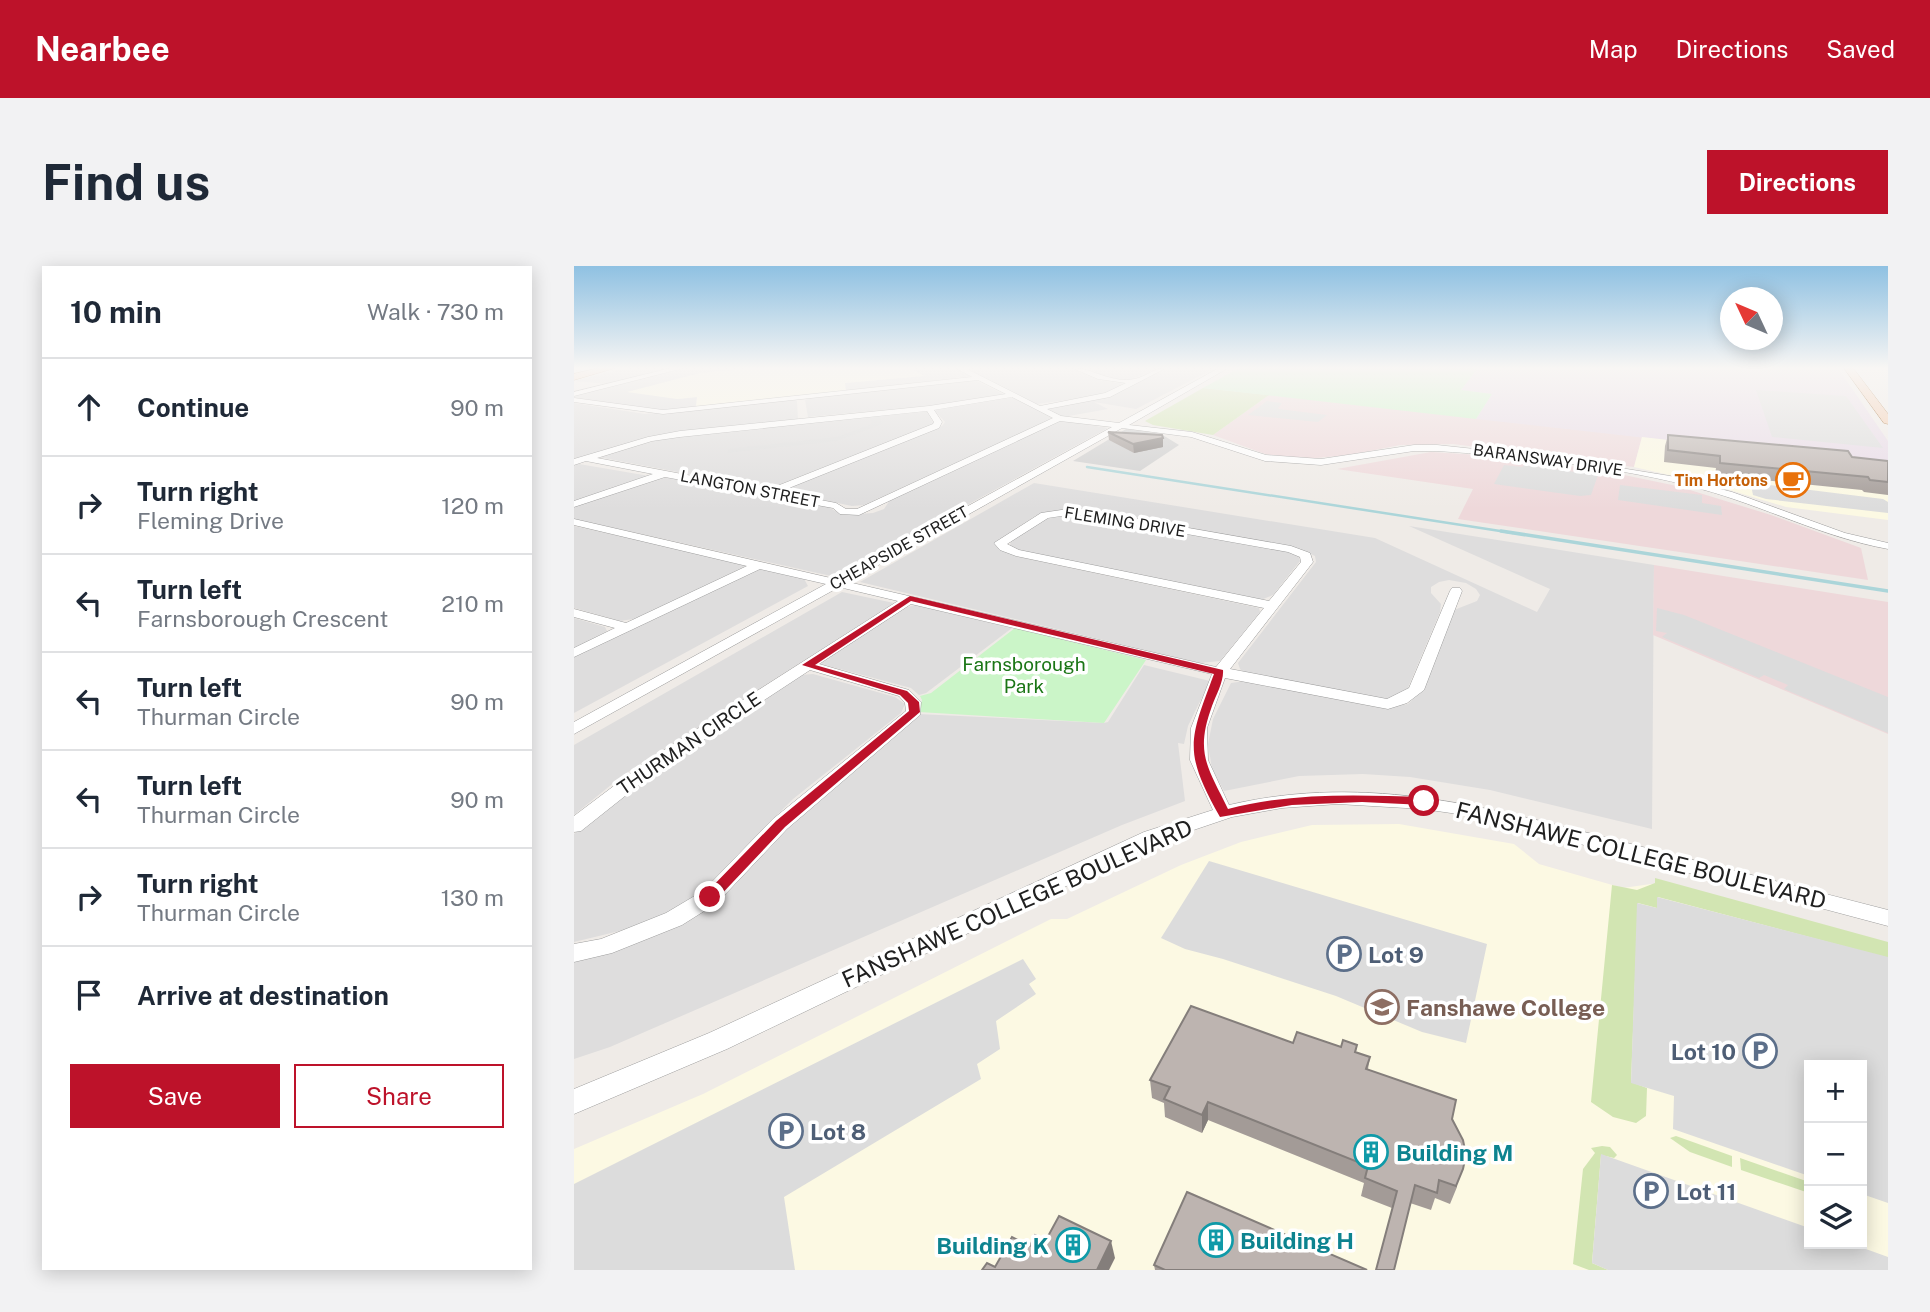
<!DOCTYPE html>
<meta charset="utf-8">
<style>
:root{--surface:#fff;--page:#f2f2f3;--text:#1f2937;--muted:#747a83;--line:#e0e1e3;--accent:#bd122a}
body{margin:0;font-family:"Public Sans",sans-serif;background:var(--page);color:var(--text)}
.controls{position:absolute;right:21px;bottom:21px;display:grid;overflow:hidden;border-radius:0px;box-shadow:0 4px 18px #0003}
.controls button{width:63px;height:63px;display:grid;place-items:center;padding:0;border:0;border-bottom:2px solid var(--line);background:var(--surface);color:var(--text);font:35px sans-serif}
.compass{position:absolute;left:1146px;top:21px;width:63px;height:63px;border-radius:50%;background:var(--surface);box-shadow:0 4px 18px #0003;rotate:314deg}
.stop{position:absolute;width:21px;height:21px;margin:-16px;border:5px solid #bd122a;border-radius:50%;background:#fff}
.stop.end{background:#bd122a;border-color:#fff;box-shadow:0 2px 7px #0008}
.list{margin:0;padding:0;list-style:none}
h2{display:flex;justify-content:space-between;align-items:center;height:91px;margin:0;padding:0 28px;font-size:30px}
h2 small{font-size:23px;font-weight:400;color:var(--muted)}
.list li{display:grid;grid-template-columns:46px 1fr auto;gap:21px;align-items:center;box-sizing:border-box;height:98px;padding:0 28px;border-top:2px solid var(--line)}
.list b{display:block;font-size:26px;white-space:nowrap}
.list p{margin:0;font-size:23px;white-space:nowrap;color:var(--muted)}
.list em{font-size:23px;font-style:normal;color:var(--muted)}
.actions{display:flex;gap:14px;padding:21px 28px}
.actions a{flex:1;padding:16px 0;border:2px solid var(--accent);border-radius:0px;text-align:center;font-size:24px;color:var(--accent)}
.actions .main{background:var(--accent);color:#fff}
.icon{flex:none;width:38px;height:38px;fill:none;stroke:currentColor;stroke-width:2;stroke-linecap:round;stroke-linejoin:round}
.map{position:relative;flex:none;width:1314px;height:1004px;overflow:hidden;border-radius:0px}
header{display:flex;align-items:center;gap:42px;box-sizing:border-box;height:98px;padding:0 35px;background:var(--accent);color:#fff}
header strong{font-size:33px}
nav{display:flex;gap:38px;margin-inline-start:auto;font-size:24px}
.intro{display:flex;align-items:center;justify-content:space-between;box-sizing:border-box;height:168px;padding:0 42px}
h1{margin:0;font-size:49px}
.button{padding:18px 32px;border-radius:0px;background:var(--accent);color:#fff;font-size:24px;font-weight:700}
main{display:flex;gap:42px;padding:0 42px}
aside{flex:1;background:var(--surface);border-radius:0px;box-shadow:0 4px 18px #0003}
.map>svg:first-child{display:block}
</style>
<header>
<strong>Nearbee</strong>
<nav><a>Map</a><a>Directions</a><a>Saved</a></nav>
</header>
<div class="intro"><h1>Find us</h1><a class="button">Directions</a></div>
<main>
<aside>
<h2>10 min<small>Walk · 730 m</small></h2>
<ul class="list">
<li><svg class="icon" aria-label="ahead" viewBox="0 0 24 24"><path d="M12 20V5M6 11l6-6 6 6"/></svg><div><b>Continue</b></div><em>90 m</em></li>
<li><svg class="icon" aria-label="right" viewBox="0 0 24 24"><path d="M7 20v-9h11M14 6l5 5-5 5"/></svg><div><b>Turn right</b><p>Fleming Drive</p></div><em>120 m</em></li>
<li><svg class="icon" aria-label="left" viewBox="0 0 24 24"><path d="M17 20v-9H6M10 6l-5 5 5 5"/></svg><div><b>Turn left</b><p>Farnsborough Crescent</p></div><em>210 m</em></li>
<li><svg class="icon" aria-label="left" viewBox="0 0 24 24"><path d="M17 20v-9H6M10 6l-5 5 5 5"/></svg><div><b>Turn left</b><p>Thurman Circle</p></div><em>90 m</em></li>
<li><svg class="icon" aria-label="left" viewBox="0 0 24 24"><path d="M17 20v-9H6M10 6l-5 5 5 5"/></svg><div><b>Turn left</b><p>Thurman Circle</p></div><em>90 m</em></li>
<li><svg class="icon" aria-label="right" viewBox="0 0 24 24"><path d="M7 20v-9h11M14 6l5 5-5 5"/></svg><div><b>Turn right</b><p>Thurman Circle</p></div><em>130 m</em></li>
<li><svg class="icon" aria-label="arrive" viewBox="0 0 24 24"><path d="M6 21V4h12l-3 4 3 4H6"/></svg><div><b>Arrive at destination</b></div></li>
</ul>
<div class="actions"><a class="main">Save</a><a>Share</a></div>
</aside>
<div class="map">
<svg width="1314" height="1004" viewBox="0 0 1314 1004">
<rect width="100%" height="100%" fill="#efebe7"/>
<g fill="#dedddd">
<path d="M52 102H100L34 118 0 115Z"/>
<path d="M108 102H181L126 107 103 133 123 131 122 141 82 145 0 133V128Z"/>
<path d="M336 102H381L396 110 272 126 270 117 348 110Z"/>
<path d="M389 102H496L525 114 551 118 525 130 462 138Z"/>
<path d="M504 102H584L552 115 525 111Z"/>
<path d="M593 102H641L562 143 520 136 534 143 489 151 472 143 537 128Z"/>
<path d="M401 114 431 129 383 137 234 151 231 134 236 132Z"/>
<path d="M431 132H442L480 152 290 239 278 240 206 225 368 160 371 156 361 145 363 143Z"/>
<path d="M221 134 223 135 224 154 102 168 0 195V137L71 148Z"/>
<path d="M347 144 353 145 360 158 194 223 24 191 93 171Z"/>
<path d="M486 154 534 162 267 308 257 310 0 253V240L90 211 254 241 269 249 299 247 310 243 316 234Z"/>
<path d="M3 197 5 198 75 210 0 235V198Z"/>
<path d="M460 217 801 272 963 346 976 323 835 260 1080 299 1078 563 916 524 836 511 789 508 725 510 650 525 638 503 634 478 639 453 657 417 671 415 798 440 817 441 834 438 845 427 880 344 903 335 906 329 902 323 892 317 875 314 865 316 857 321V327L867 338 866 346 833 424 824 431 812 434 671 407 666 403 664 397 742 296 741 290 723 282 499 243 473 246 461 250 423 275 422 280 426 284 445 291 685 342 686 346 646 395 626 397 286 316Z"/>
<path d="M493 247 714 285 724 289 726 295 699 329 689 333H679L448 285 436 280 437 274 476 250Z"/>
<path d="M0 260 168 297 172 300 66 352 46 355 0 342Z"/>
<path d="M183 303H193L229 311 234 320 0 447V390Z"/>
<path d="M268 326 320 337 48 510 0 549V479Z"/>
<path d="M341 339 438 362 352 427 345 429 337 422 247 398 249 394 330 342Z"/>
<path d="M0 352 31 361 33 365 0 383Z"/>
<path d="M570 399 636 415 614 460 610 478 604 477 611 535 548 559 36 781 0 793V695L92 664 228 543 344 448 530 457 534 456Z"/>
<path d="M239 408 321 431 331 438 327 447 219 533 136 617 106 640 62 661 0 676V568L55 521 227 409Z"/>
</g>
<g fill="#eed8da">
<path d="M695 129 1068 171 1060 201 879 178 826 179 776 189 730 193 691 188 639 169Z"/>
<path d="M857 186 905 189 1026 204 1103 220 1197 249 1287 282 1294 314 884 253 899 223 763 203Z"/>
<path d="M1080 299 1314 336V468L1079 369Z"/>
</g>
<path fill="#e8dae7" d="M904 102H1264L1314 175V199L902 153 918 128 887 124Z"/>
<g fill="#fcf9e3" fill-rule="evenodd">
<path d="M181 102H336L350 110 271 117 272 126 122 141 123 131 103 133 53 126 126 107Z"/>
<path d="M1068 171 1314 199V254L1212 241 1139 219 1060 201Z"/>
<path d="M825 558 940 578 965 598 1049 622 1077 618 1314 684V1004H0V883L129 828 477 653H493L607 599 667 576 738 559ZM1235 799H1288V978H1235Z"/>
</g>
<path fill="#cecece" d="M552 163 587 168 605 179 566 205 499 195Z"/>
<g fill="#d2e5b2">
<path d="M629 122 695 129 639 169 579 159 571 155Z"/>
<path d="M1081 612 1314 676V692L1084 631 1083 642 1064 637 1057 816 1073 822 1072 850 1062 857 1039 851 1017 836 1038 619 1063 624 1081 617Z"/>
<path d="M1102 870 1158 890V901L1116 886 1096 872Z"/>
<path d="M1028 880 1036 881 1043 889 1040 892 1027 889 1018 997 1034 1004H1015L999 998 1009 903 1021 887 1017 882Z"/>
<path d="M1166 892 1235 916V927L1167 904Z"/>
</g>
<g fill="#cbf5c8">
<path d="M665 102H904L887 124 918 128 902 153 629 122Z"/>
<path d="M441 362 572 394 530 457 345 446 348 434 346 430 357 427Z"/>
</g>
<g fill="#dcdcdc">
<path d="M1182 124 1272 130 1309 182 1198 171Z"/>
<path d="M693 135 708 137 704 142 705 143 753 149 744 156 674 149Z"/>
<path d="M305 150 308 158 263 175 153 187 155 183 263 171 298 158 296 151Z"/>
<path d="M930 199 948 201 950 199 1024 209 1017 229 1006 230 920 218Z"/>
<path d="M1187 218 1309 233 1314 236V247L1192 233 1179 229 1177 219 1187 220Z"/>
<path d="M1046 219 1128 229V237L1147 240 1148 249 1044 234Z"/>
<path d="M1083 342 1110 349 1314 431V467L1210 423 1214 419 1190 409 1185 412 1088 371 1093 367 1082 365Z"/>
<path d="M635 595 913 678 892 777 848 766 762 730 649 693 611 683 587 672Z"/>
<path d="M1083 631 1314 691V937L1288 928V799H1235V910L1099 863 1100 830 1057 817 1063 637 1083 642Z"/>
<path d="M449 693 462 713 455 718 462 728 422 755 426 783 403 798 407 813 210 931 221 1004H0V918Z"/>
<path d="M1027 888 1235 962V978H1278L1314 991V1004H1034L1018 997Z"/>
</g>
<g fill="none" stroke-linecap="round" stroke-linejoin="round">
<path stroke="#abd5d9" stroke-width="2.5" d="M513 201 939 267"/>
<path stroke="#abd5d9" stroke-width="3.5" d="M927 265 1314 325"/>
<g stroke="#9d9d9d" stroke-width="1">
<g id="minor">
<path d="M97 102H110L0 130V126Z"/>
<path d="M382 102H391L466 140 531 127 552 117 524 113 498 102C518 102 539 118 560 113 572 111 579 102 592 102L536 131 473 143 487 150 545 157 645 102H654L555 159 618 166 692 189 747 193 840 179H863L985 192 1096 210 1158 226 1271 267 1314 277V283C1248 271 1190 240 1127 223 1048 201 945 190 863 185H840L747 199 691 195 617 171 548 162 274 316 642 401 690 342 442 290 426 284 420 277 467 247 501 242 717 280 736 287 739 296 656 403 813 433 835 422 876 325 878 322H886L888 325 850 424 833 437 814 443 651 412 633 462 634 494 655 539C796 506 921 543 1057 578 1143 600 1228 622 1314 644V660L905 551 849 543 764 538 708 542 658 551 584 576 153 783 0 848V823L135 767 570 566 639 544 616 494 617 462 638 408 337 338 245 398 335 424 347 436 346 449 213 563 143 637 108 659 38 687 0 696V678L27 673 92 647 129 625 199 553 332 445 331 437 325 430 236 404 85 503 7 565 0 566V550L73 495 324 335 265 321 0 468V456L252 318 186 303 0 391V382L41 362 0 351V343L52 357 173 300 0 259V253L261 313 538 161 486 155 285 249 266 248 259 242 91 211 0 241V235L79 208 12 195 0 199V193L74 171 106 165 355 140 432 128 404 114 89 148 0 136V132L89 144 398 111ZM438 131 479 152 283 243H272L262 237 205 226 365 162 368 156 360 144ZM353 145 360 156 359 158 193 224 23 192 78 175 106 171ZM501 248 714 286 726 291 727 296 695 335 445 284 433 278 474 252Z"/>
</g>
</g>
<g stroke="#8e520e" stroke-width="1">
<g id="major">
<path d="M25 102H41L0 114V108Z"/>
<path d="M1270 102H1279L1314 148V158L1310 157Z"/>
</g>
</g>
<use href="#minor" fill="#fff" fill-rule="evenodd"/>
<use href="#major" fill="#f4c8a8" fill-rule="evenodd"/>
</g>
<g fill="#a39b97">
<path d="M534 166 589 181 560 187 535 174Z"/>
<path d="M1094 169 1314 195V229L1290 226 1288 224 1141 209 1142 202 1090 196 1091 180Z"/>
<path d="M719 777 767 781 783 779 782 786 796 791 794 803 878 853 883 921 876 938 861 932 857 944 836 937 818 942 787 930 790 917 634 854 628 867 591 851 590 837 578 832 576 814Z"/>
<path d="M580 999 793 1004H581Z"/>
</g>
<g fill="#847e7b">
<path d="M589 172V181L560 187 559 178Z"/>
<path d="M634 836V854L628 867V849Z"/>
<path d="M537 975 541 992 535 1004H523Z"/>
</g>
<g fill="#bdb4b0" stroke="#847e7b" stroke-width="2">
<path d="M534 166 588 169 589 172 559 178Z"/>
<path d="M1094 169 1274 185 1278 191 1314 195V216L1296 214 1294 211 1146 197V190L1094 184Z"/>
<path d="M617 740 719 777 723 766 767 781 769 774 783 779 781 786 796 791 792 803 882 834 878 853 889 874 892 889 889 903 882 920 865 914 863 927 841 919 820 1004H802L823 925 791 912 794 900 634 836 628 849 590 833 596 821 576 814Z"/>
<path d="M613 926 793 1004H591L580 999Z"/>
<path d="M485 950 537 975 523 1004H408L413 997 421 1001 438 971 456 980 461 969 472 974Z"/>
</g>
<linearGradient id="sky" x2="0" y2="1"><stop stop-color="#8fc1e2"/><stop offset="0.42" stop-color="#f8f6f4"/><stop offset="1" stop-color="#f8f6f4" stop-opacity="0"/></linearGradient>
<rect width="1314" height="243" fill="url(#sky)"/>
<path fill="#bd122a" d="M336 330 649 404C650 415 642 429 638 440 621 487 633 500 654 543 718 526 785 529 850 531L856 535 850 539 788 536 718 539 646 551C609 485 615 475 640 408L337 335 241 399 333 425 345 436 346 446 211 561 141 635H131V628L202 555 335 445 334 437 326 429 228 399Z"/>
<defs>
<g id="cafe-ring" transform="scale(1.75)"><circle r="9.5" fill="#fff" stroke="#e8710a" stroke-width="1.5"/><path d="M-5.5-4.5H6V0H3Q3 3.5 0 3.5H-2.5Q-5.5 3.5-5.5 0ZM3-3.2v2h1.7v-2ZM-6 4.5H4V6H-6Z" fill="#e8710a"/></g>
<g id="parking-ring" transform="scale(1.75)"><circle r="9.5" fill="#fff" stroke="#5c6f8a" stroke-width="1.5"/><path d="M-3.5-5.5H1a3.5 3.5 0 0 1 0 7H-1V5.5H-3.5ZM-1-3.4V-.6H.8a1.4 1.4 0 0 0 0-2.8Z" fill="#5c6f8a"/></g>
<g id="university-ring" transform="scale(1.75)"><circle r="9.5" fill="#fff" stroke="#8d6e63" stroke-width="1.5"/><path d="M0-5L7-2L0 1L-7-2ZM-4 1L0 2.5L4 1V4Q0 6-4 4Z" fill="#8d6e63"/></g>
<g id="building-ring" transform="scale(1.75)"><circle r="9.5" fill="#fff" stroke="#0f9aa8" stroke-width="1.5"/><path d="M-4-6H4V6H1V3H-1V6H-4ZM-2.5-4.3h1.7v1.8h-1.7ZM.8-4.3h1.7v1.8H.8ZM-2.5-1h1.7V.8h-1.7ZM.8-1h1.7V.8H.8Z" fill="#0f9aa8"/></g>
</defs>
<g fill-rule="evenodd">
<use href="#cafe-ring" x="1219" y="214"/>
<use href="#parking-ring" x="770" y="688"/>
<use href="#university-ring" x="808" y="741"/>
<use href="#parking-ring" x="1186" y="785"/>
<use href="#parking-ring" x="212" y="865"/>
<use href="#building-ring" x="797" y="886"/>
<use href="#parking-ring" x="1077" y="925"/>
<use href="#building-ring" x="642" y="974"/>
<use href="#building-ring" x="499" y="979"/>
</g>
<g text-anchor="middle" dominant-baseline="central" stroke-width="7" stroke-linejoin="round" paint-order="stroke">
<g font-size="16" fill="#202020" stroke="#fff">
<text transform="translate(974 194) rotate(8)">BARANSWAY DRIVE</text>
<text transform="translate(176 223) rotate(11)">LANGTON STREET</text>
<text transform="translate(551 256) rotate(9)">FLEMING DRIVE</text>
<text transform="translate(325 282) rotate(-29)">CHEAPSIDE STREET</text>
</g>
<g font-size="16" font-weight="bold" fill="#c56008" stroke="#fff" text-anchor="end">
<text x="1194" y="214">Tim Hortons</text>
</g>
<g font-size="19" fill="#1b7616" stroke="#fff">
<text x="450" y="398">Farnsborough<tspan x="450" dy="22">Park</tspan></text>
</g>
<g font-size="19" fill="#202020" stroke="#fff">
<text transform="translate(115 477) rotate(-34)">THURMAN CIRCLE</text>
</g>
<g font-size="23" fill="#202020" stroke="#fff">
<text transform="translate(1067 589) rotate(14)">FANSHAWE COLLEGE BOULEVARD</text>
<text transform="translate(443 637) rotate(-24)">FANSHAWE COLLEGE BOULEVARD</text>
</g>
<g font-size="23" font-weight="bold" fill="#4e5e75" stroke="#fff" text-anchor="start">
<text x="794" y="688">Lot 9</text>
<text x="1162" y="785" text-anchor="end">Lot 10</text>
<text x="236" y="865">Lot 8</text>
<text x="1102" y="925">Lot 11</text>
</g>
<g font-size="23" font-weight="bold" fill="#785e54" stroke="#fff" text-anchor="start">
<text x="832" y="741">Fanshawe College</text>
</g>
<g font-size="23" font-weight="bold" fill="#0d838f" stroke="#fff" text-anchor="start">
<text x="822" y="886">Building M</text>
<text x="666" y="974">Building H</text>
<text x="475" y="979" text-anchor="end">Building K</text>
</g>
</g>
</svg>
<div class="controls">
<button>+</button>
<button>−</button>
<button><svg class="icon" aria-label="layers" viewBox="0 0 24 24"><path d="M12 4l9 5-9 5-9-5zM3 14l9 5 9-5"/></svg></button>
</div>
<svg class="compass" viewBox="-18 -18 36 36"><path d="M0-13l5 13h-10z" fill="#e53935"/><path d="M0 13l5-13h-10z" fill="#747a83"/></svg>
<div class="stop" style="left:850px;top:535px"></div>
<div class="stop end" style="left:136px;top:631px"></div>
</div>
</main>
